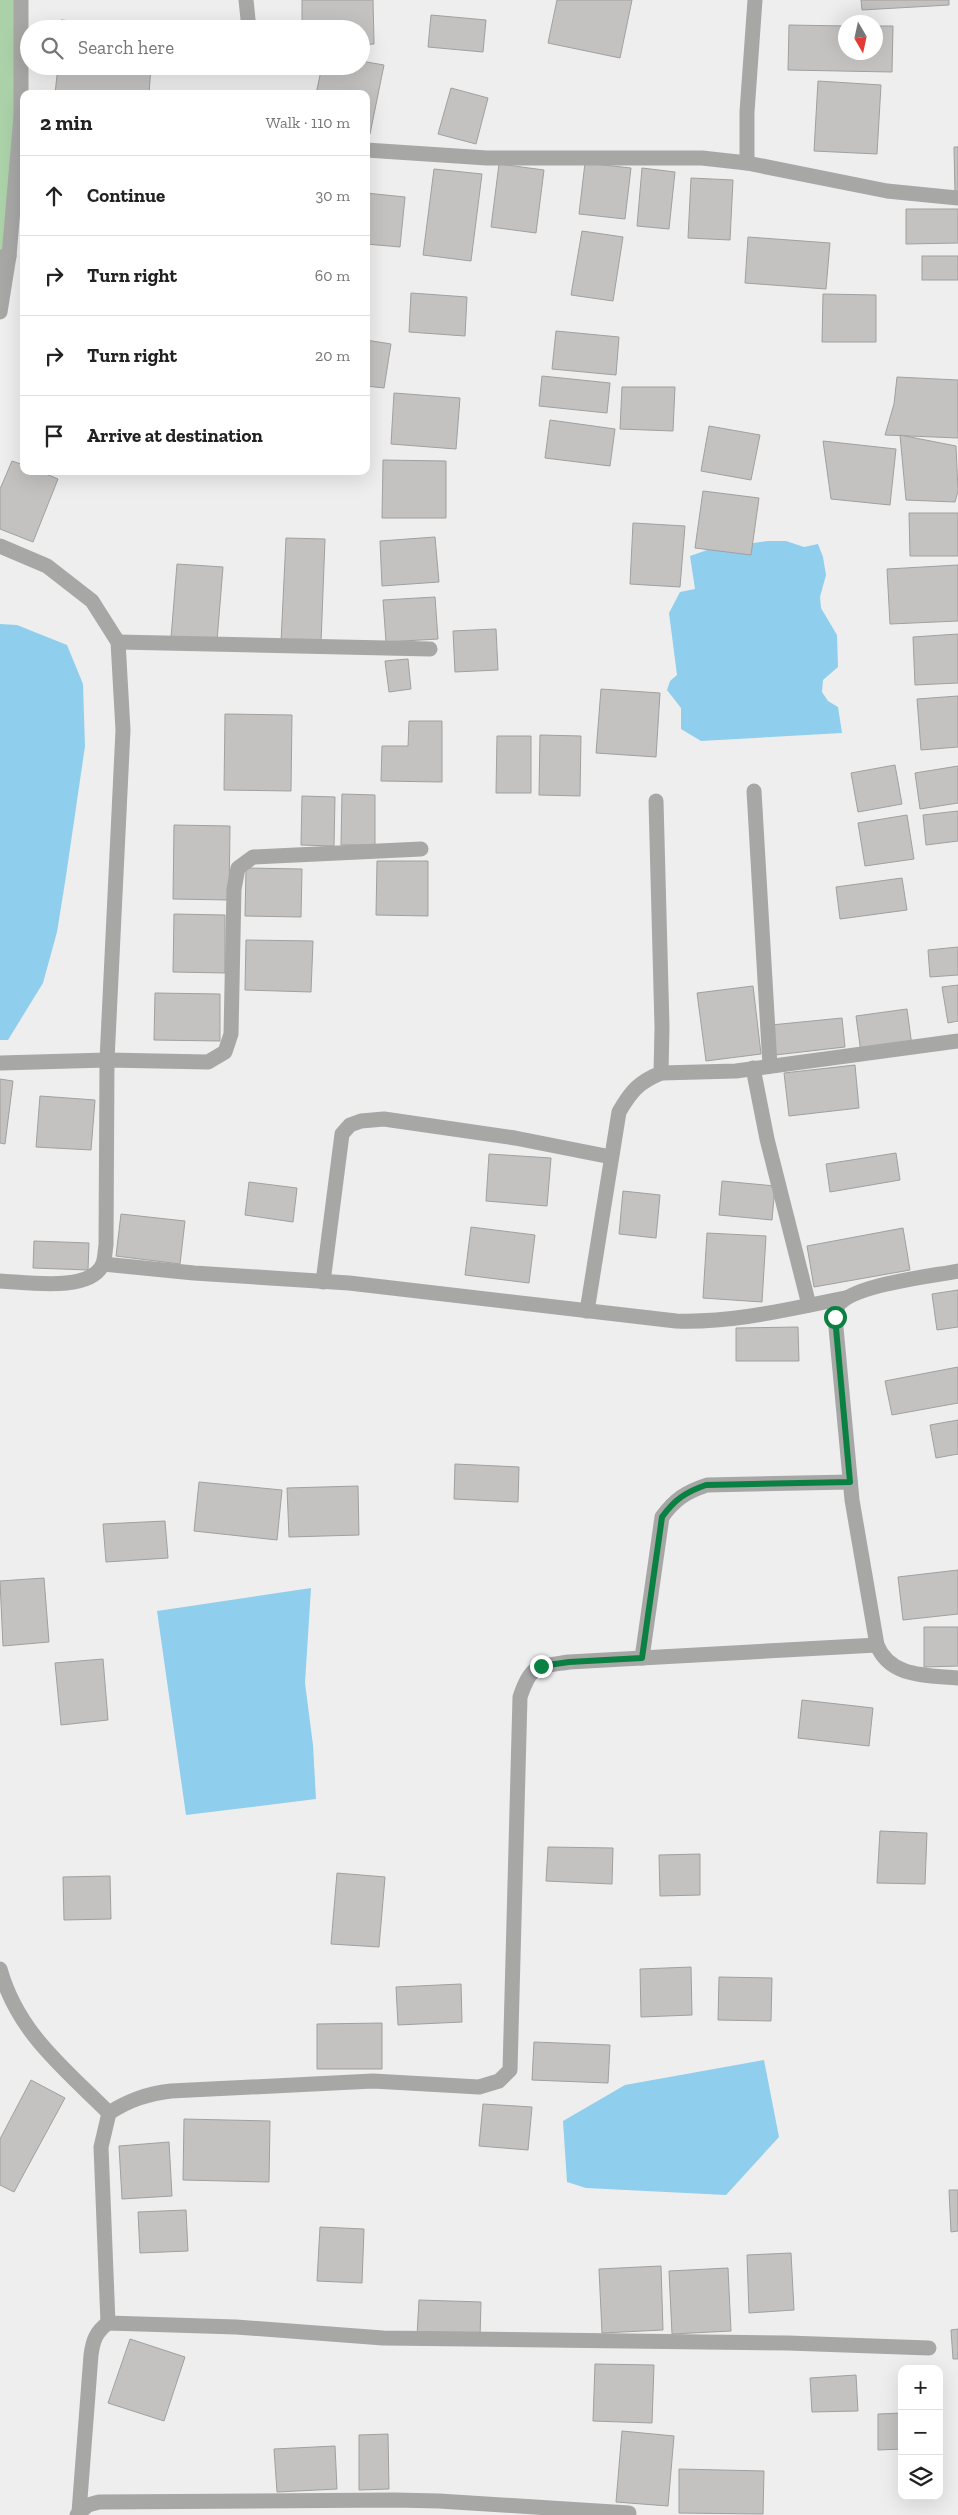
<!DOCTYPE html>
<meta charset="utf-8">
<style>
:root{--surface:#fff;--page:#f2f2f2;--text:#222;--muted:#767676;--line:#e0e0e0}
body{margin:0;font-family:"Zilla Slab",serif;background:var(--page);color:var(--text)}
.controls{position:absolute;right:15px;bottom:15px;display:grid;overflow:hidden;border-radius:10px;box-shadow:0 5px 20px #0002}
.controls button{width:45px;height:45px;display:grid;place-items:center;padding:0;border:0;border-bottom:1px solid var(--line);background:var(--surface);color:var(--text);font:25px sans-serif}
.compass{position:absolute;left:838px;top:15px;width:45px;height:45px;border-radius:50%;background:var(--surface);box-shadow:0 5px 20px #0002;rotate:171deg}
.stop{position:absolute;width:15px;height:15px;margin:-11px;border:4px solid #0b8043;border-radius:50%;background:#fff}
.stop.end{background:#0b8043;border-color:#fff;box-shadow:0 1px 5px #0008}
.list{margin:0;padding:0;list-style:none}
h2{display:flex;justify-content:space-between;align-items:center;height:65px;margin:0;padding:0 20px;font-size:21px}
h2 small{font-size:16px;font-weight:400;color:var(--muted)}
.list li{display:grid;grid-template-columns:32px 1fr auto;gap:15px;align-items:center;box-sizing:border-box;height:80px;padding:0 20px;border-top:1px solid var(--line)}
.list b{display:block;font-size:19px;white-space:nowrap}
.list em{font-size:16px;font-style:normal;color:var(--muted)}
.icon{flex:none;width:28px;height:28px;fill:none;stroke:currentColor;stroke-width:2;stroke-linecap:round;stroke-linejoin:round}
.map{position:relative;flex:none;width:958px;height:2515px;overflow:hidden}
.search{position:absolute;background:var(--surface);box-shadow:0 5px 20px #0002;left:20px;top:20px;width:350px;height:55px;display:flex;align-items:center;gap:12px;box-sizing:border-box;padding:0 18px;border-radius:28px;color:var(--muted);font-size:19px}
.panel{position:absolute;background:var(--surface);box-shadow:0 5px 20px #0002;left:20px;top:90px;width:350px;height:385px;border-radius:10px}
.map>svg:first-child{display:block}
</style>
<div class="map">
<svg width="958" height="2515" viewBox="0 0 958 2515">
<rect width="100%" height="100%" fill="#eeeeef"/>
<path fill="#abd1a9" d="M0 0H21L9 256 0 257Z"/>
<g fill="#90ceed">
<path d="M768 541H786L804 547 818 544 823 557 826 575 820 597 821 608 837 635 838 667 823 680 822 692 828 701 838 707 842 733 701 741 681 729V708L667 690 670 681 677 675 669 613 680 592 695 589 690 556 710 549Z"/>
<path d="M0 624 17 625 67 645 83 684 85 746 66 876 57 932 43 983 8 1040H0Z"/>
<path d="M311 1588 305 1683 313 1745 316 1799 186 1815 157 1611Z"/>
<path d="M764 2060 779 2137 726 2195 586 2188 567 2182 563 2121 625 2085Z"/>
</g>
<g fill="#c3c2c1" stroke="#a1a09f">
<path d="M302 0H373L374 44 361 45V29H302Z"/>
<path d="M557 0H632L620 58 548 43Z"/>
<path d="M861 0H949V5L862 10Z"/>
<path d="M431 15 486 20 483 52 428 47Z"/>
<path d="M61 20 154 28V29H60Z"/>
<path d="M789 25 846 26V52H876V26H893L892 72 788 70Z"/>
<path d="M361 61 384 65 370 134 366 133V94H316L322 66H361Z"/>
<path d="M58 66H151L149 94H55Z"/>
<path d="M818 81 881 85 877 154 814 151Z"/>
<path d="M451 88 488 98 476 144 438 134Z"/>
<path d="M954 147H958V195H955Z"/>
<path d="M585 163 631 168 625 219 579 214Z"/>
<path d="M499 164 544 170 536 233 491 227Z"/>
<path d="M642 168 675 172 669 229 637 226Z"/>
<path d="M434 169 482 174 471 261 423 255Z"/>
<path d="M691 178 733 180 730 240 688 238Z"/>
<path d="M366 193 405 197 400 247 366 244Z"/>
<path d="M906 209H958V243L906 244Z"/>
<path d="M582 231 623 237 613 301 571 295Z"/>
<path d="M748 237 830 243 826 289 745 283Z"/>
<rect x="922" y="256" width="36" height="24"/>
<path d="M411 293 467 297 465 336 409 332Z"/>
<path d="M823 294 876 295V342H822Z"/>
<path d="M556 331 619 337 616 375 552 369Z"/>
<path d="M366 340 391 344 384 388 366 386Z"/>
<path d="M542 376 610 383 607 413 539 406Z"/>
<path d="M897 377 958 380V438L885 435 894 404Z"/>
<path d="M622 387H675L673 431 620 429Z"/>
<path d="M394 393 460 398 456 449 391 444Z"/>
<path d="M550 420 615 429 610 466 545 458Z"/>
<path d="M709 426 760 435 751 480 701 471Z"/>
<path d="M900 435 956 446 958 491 955 502 906 500Z"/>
<path d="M823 441 896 449 890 505 831 499Z"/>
<path d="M383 460 446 461V518H382Z"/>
<path d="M12 461 24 465V471H39L58 479 33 542 0 529V489Z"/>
<path d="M703 491 759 498 751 555 695 548Z"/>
<path d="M909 513H958V556H910Z"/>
<path d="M633 523 685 526 680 587 630 584Z"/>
<path d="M435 537 439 582 382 586 380 541Z"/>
<path d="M286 538 325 539 321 643 281 642Z"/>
<path d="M177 564 223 567 217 641 171 638Z"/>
<path d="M958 565V621L890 624 887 569Z"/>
<path d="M435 597 438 639 386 642 383 600Z"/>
<path d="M496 629 498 670 455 672 453 631Z"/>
<path d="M958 634V683L915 685 913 637Z"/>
<path d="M408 659 411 689 389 692 385 661Z"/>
<path d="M601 689 660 693 656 757 596 753Z"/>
<path d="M958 696V747L921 750 917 699Z"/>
<path d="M225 714 292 715 291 791 224 790Z"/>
<path d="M409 721H442V782L381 781 382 746H408Z"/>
<path d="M540 735 581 736 580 796 539 795Z"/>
<path d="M497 736H531V793H496Z"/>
<path d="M895 765 902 804 858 812 851 773Z"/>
<path d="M958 766V803L920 809 915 773Z"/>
<path d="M342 794 375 795V845H341Z"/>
<path d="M302 796 335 797 334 846 301 845Z"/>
<path d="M958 811V841L926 845 923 815Z"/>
<path d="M907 815 914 859 865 866 858 823Z"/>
<path d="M174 825 230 826 229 900 173 899Z"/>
<path d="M377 861H428V916L376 915Z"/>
<path d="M246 868 302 869 301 917 245 916Z"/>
<path d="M902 878 907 910 840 919 836 887Z"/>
<path d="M174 914 225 915V973L173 972Z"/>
<path d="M246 940 313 941 311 992 245 990Z"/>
<path d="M958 947V975L930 977 928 950Z"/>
<path d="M958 985V1021L948 1023 942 987Z"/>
<path d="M753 986 761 1054 706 1061 697 993Z"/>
<path d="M155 993 220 994V1041L154 1040Z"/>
<path d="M907 1009 912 1046 861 1053 856 1016Z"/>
<path d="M842 1018 845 1047 775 1055 771 1025Z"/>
<path d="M855 1065 859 1108 789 1116 784 1073Z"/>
<path d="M0 1079 13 1081 5 1144 0 1143Z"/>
<path d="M40 1096 95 1100 91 1150 36 1147Z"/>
<path d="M896 1153 900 1180 830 1192 826 1164Z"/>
<path d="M489 1154 551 1158 547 1206 486 1201Z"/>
<path d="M722 1181 775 1186 772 1220 719 1215Z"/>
<path d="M249 1182 297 1188 293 1222 245 1215Z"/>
<path d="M623 1191 660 1195 656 1238 619 1234Z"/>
<path d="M121 1214 185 1221 180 1264 116 1256Z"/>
<path d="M471 1227 535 1235 529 1283 465 1275Z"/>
<path d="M903 1228 910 1270 814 1287 807 1246Z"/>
<path d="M707 1233 766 1236 762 1302 703 1298Z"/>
<path d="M34 1241 89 1243 88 1270 33 1268Z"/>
<path d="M958 1290V1327L937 1330 932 1294Z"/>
<path d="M798 1327 799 1361H736V1328Z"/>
<path d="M958 1367V1403L892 1415 885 1381Z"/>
<path d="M958 1420V1454L936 1458 930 1425Z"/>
<path d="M455 1464 519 1467 518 1502 454 1499Z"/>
<path d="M199 1482 282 1490 277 1540 194 1531Z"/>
<path d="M358 1486 359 1535 289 1537 287 1488Z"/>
<path d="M165 1521 168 1558 106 1562 103 1524Z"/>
<path d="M958 1570V1614L903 1620 898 1577Z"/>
<path d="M44 1578 49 1642 3 1646 0 1581Z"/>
<path d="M924 1627H958V1666L924 1667Z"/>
<path d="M103 1659 108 1720 61 1725 55 1663Z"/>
<path d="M802 1700 873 1708 869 1746 798 1738Z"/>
<path d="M880 1831 927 1833 925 1884 877 1883Z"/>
<path d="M548 1847 613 1848 612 1884 546 1881Z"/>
<path d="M700 1854V1895L660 1896 659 1855Z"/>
<path d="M337 1873 385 1877 379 1947 331 1944Z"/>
<path d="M110 1876 111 1919 64 1920 63 1877Z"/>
<path d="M691 1967 692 2015 641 2017 640 1969Z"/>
<path d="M719 1977 772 1978 771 2021 718 2020Z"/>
<path d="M461 1984 462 2022 398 2025 396 1987Z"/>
<path d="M382 2023V2069H317V2024Z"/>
<path d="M534 2042 610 2045 608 2083 532 2080Z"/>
<path d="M31 2080 65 2098 14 2192 0 2185V2139Z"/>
<path d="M483 2104 532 2107 528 2150 479 2146Z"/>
<path d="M184 2119 270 2121 269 2182 183 2180Z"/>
<path d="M169 2142 172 2196 122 2199 119 2146Z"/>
<path d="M949 2190H958V2231L951 2232Z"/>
<path d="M186 2210 188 2251 140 2253 138 2212Z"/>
<path d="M320 2227 364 2229 362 2283 317 2281Z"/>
<path d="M791 2253 794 2310 749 2313 747 2255Z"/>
<path d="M661 2266 663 2330 602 2333 599 2269Z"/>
<path d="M728 2268 731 2331 672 2334 669 2271Z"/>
<path d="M419 2300 481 2302 480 2338 417 2336Z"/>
<path d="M958 2329V2359H953L951 2330Z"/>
<path d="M130 2339 185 2357 164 2421 108 2403Z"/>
<path d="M595 2364 654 2365 652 2423 593 2421Z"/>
<path d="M856 2375 858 2411 812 2412 810 2378Z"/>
<path d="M902 2413V2449L878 2450V2414Z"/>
<path d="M622 2431 674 2436 668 2506 616 2502Z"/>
<path d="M388 2434 389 2489 359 2490V2435Z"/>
<path d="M335 2446 337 2489 277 2492 274 2449Z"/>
<path d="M679 2469 764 2471 763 2514 679 2513Z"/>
</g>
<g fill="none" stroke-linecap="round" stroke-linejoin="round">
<g stroke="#a7a7a6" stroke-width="15">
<path d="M21 0V116L24 117"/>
<path d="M246 0 249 29"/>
<path d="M366 150 487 158H702L747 163 887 191 958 198"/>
<path d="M747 163V112L755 0"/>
<path d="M0 257 9 256 21 116"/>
<path d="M0 312 9 256"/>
<path d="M0 546 47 566 92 601 118 642 123 730 107 1060 106 1245C105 1251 105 1258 103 1264 90 1293 26 1282 0 1281"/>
<path d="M118 642 430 649"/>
<path d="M754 791 770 1066"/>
<path d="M0 1063 107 1060 208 1062 225 1052 231 1034 234 889 238 868 253 857 421 849"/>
<path d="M753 1068 767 1139 809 1305"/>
<path d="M661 1073 736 1071 958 1041"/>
<path d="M103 1264 194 1273 349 1283 676 1321C734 1323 789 1309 845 1298"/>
<path d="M958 1271C933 1276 850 1285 838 1306 836 1309 835 1314 835 1317L852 1500 877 1645C890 1678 928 1675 958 1678"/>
<path d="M323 1282 342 1134 350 1125 361 1121 384 1119 515 1138 611 1157"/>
<path d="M587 1311 619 1112C631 1091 639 1082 661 1073L662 1027 656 801"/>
<path d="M642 1658 662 1517C675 1499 686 1492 707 1485L850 1482"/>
<path d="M0 1969C18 2033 64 2068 109 2113"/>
<path d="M108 2323 101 2147 109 2113C129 2100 147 2094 171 2091L373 2081 479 2087 499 2081 510 2070 520 1697C531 1664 537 1667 569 1662L877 1645"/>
<path d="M79 2512 91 2355C93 2340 96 2332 108 2323L236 2327 383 2338 788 2343 929 2348"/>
<path d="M77 2515 88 2505 99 2502 395 2500 439 2501 629 2513"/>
</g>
</g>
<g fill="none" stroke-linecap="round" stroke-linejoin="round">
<path stroke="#0b8043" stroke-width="6" d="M541 1666 569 1662 642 1658 662 1517C675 1499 686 1492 706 1485L850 1482 835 1317"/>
</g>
</svg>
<div class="controls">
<button>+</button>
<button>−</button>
<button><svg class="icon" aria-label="layers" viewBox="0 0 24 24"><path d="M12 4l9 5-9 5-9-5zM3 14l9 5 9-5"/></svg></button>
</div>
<svg class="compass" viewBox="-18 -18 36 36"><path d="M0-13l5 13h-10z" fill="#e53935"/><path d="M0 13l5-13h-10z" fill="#767676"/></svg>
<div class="stop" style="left:835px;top:1317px"></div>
<div class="stop end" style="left:541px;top:1666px"></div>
<div class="search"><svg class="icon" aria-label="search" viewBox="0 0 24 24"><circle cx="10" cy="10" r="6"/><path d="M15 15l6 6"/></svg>Search here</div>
<section class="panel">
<h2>2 min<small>Walk · 110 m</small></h2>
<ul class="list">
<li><svg class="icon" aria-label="ahead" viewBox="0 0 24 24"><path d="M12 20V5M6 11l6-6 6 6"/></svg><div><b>Continue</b></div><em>30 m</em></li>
<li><svg class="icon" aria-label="right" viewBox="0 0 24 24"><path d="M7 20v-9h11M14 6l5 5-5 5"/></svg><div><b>Turn right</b></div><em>60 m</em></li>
<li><svg class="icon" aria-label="right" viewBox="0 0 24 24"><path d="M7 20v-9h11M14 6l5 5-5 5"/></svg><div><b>Turn right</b></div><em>20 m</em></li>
<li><svg class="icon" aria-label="arrive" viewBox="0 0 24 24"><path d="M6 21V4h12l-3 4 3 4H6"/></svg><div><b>Arrive at destination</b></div></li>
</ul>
</section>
</div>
